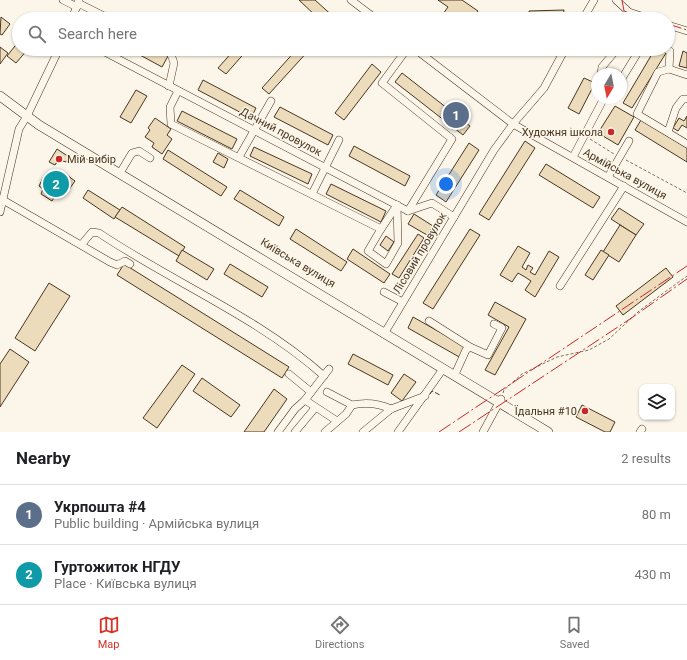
<!DOCTYPE html>
<meta charset="utf-8">
<style>
:root{--surface:#fff;--page:#f6f6f6;--text:#202124;--muted:#757577;--line:#e0e0e0;--accent:#d93025}
body{margin:0;font-family:Roboto,sans-serif;background:var(--page);color:var(--text)}
.controls{position:absolute;right:12px;bottom:12px;display:grid;overflow:hidden;border-radius:8px;box-shadow:0 1px 3px #0004}
.controls button{width:36px;height:36px;display:grid;place-items:center;padding:0;border:0;border-bottom:1px solid var(--line);background:var(--surface);color:var(--text);font:20px sans-serif}
.compass{position:absolute;left:591px;top:68px;width:36px;height:36px;border-radius:50%;background:var(--surface);box-shadow:0 1px 3px #0004;rotate:190deg}
.you{position:absolute;left:446px;top:184px;width:14px;height:14px;margin:-10px;border:3px solid #fff;border-radius:50%;background:#1a73e8;box-shadow:0 0 0 6px #1a73e833}
.badge{display:grid;place-items:center;width:26px;height:26px;border-radius:50%;background:var(--accent);color:#fff;font-size:13px;font-weight:700}
.pin{position:absolute;translate:-50% -50%;border:2px solid #fff;box-shadow:0 1px 4px #0006}
.list{margin:0;padding:0;list-style:none}
h2{display:flex;justify-content:space-between;align-items:center;height:52px;margin:0;padding:0 16px;font-size:17px}
h2 small{font-size:13px;font-weight:400;color:var(--muted)}
.list li{display:grid;grid-template-columns:26px 1fr auto;gap:12px;align-items:center;box-sizing:border-box;height:60px;padding:0 16px;border-top:1px solid var(--line)}
.list b{display:block;font-size:15px;white-space:nowrap}
.list p{margin:0;font-size:13px;white-space:nowrap;color:var(--muted)}
.list em{font-size:13px;font-style:normal;color:var(--muted)}
.icon{flex:none;width:22px;height:22px;fill:none;stroke:currentColor;stroke-width:2;stroke-linecap:round;stroke-linejoin:round}
.map{position:relative;flex:none;width:687px;height:432px;overflow:hidden}
.search{position:absolute;background:var(--surface);box-shadow:0 1px 3px #0004;left:12px;right:12px;top:12px;height:44px;display:flex;align-items:center;gap:10px;box-sizing:border-box;padding:0 14px;border-radius:22px;color:var(--muted);font-size:15px}
.sheet{height:172px;background:var(--surface)}
nav{display:flex;justify-content:space-around;align-items:center;box-sizing:border-box;height:56px;border-top:1px solid var(--line);background:var(--surface);font-size:11px;color:var(--muted)}
nav a{display:grid;justify-items:center;gap:2px}
nav .on{color:var(--accent)}
.map>svg:first-child{display:block}
</style>
<div class="map">
<svg width="687" height="432" viewBox="0 0 687 432">
<rect width="100%" height="100%" fill="#fbf6e9"/>
<g fill="#ecdcbc" stroke="#4a3520">
<path d="M299 0H315L336 19H319Z"/>
<path d="M438 0H462L478 11 472 19H450L443 14 448 7Z"/>
<path d="M564 10 563 19H530L529 11Z"/>
<path d="M1 17 10 24 2 35 0 34Z"/>
<path d="M19 41V49H28L16 63 7 56Z"/>
<path d="M0 47 8 53 0 64Z"/>
<path d="M129 49H155L168 56 162 67Z"/>
<path d="M235 49H248L226 74 218 68Z"/>
<path d="M297 49H310L269 94 262 88Z"/>
<path d="M655 49H659L666 53 632 108 623 103Z"/>
<path d="M683 51 687 53V68L679 66Z"/>
<path d="M372 64 381 72 344 120 335 113Z"/>
<path d="M402 73 470 126 463 135 395 82Z"/>
<path d="M584 78 595 83 579 114 568 108Z"/>
<path d="M203 80 256 108 251 118 198 90Z"/>
<path d="M136 90 147 96 131 123 120 117Z"/>
<path d="M615 106 634 117 618 145 598 133Z"/>
<path d="M280 107 333 135 328 145 274 117Z"/>
<path d="M182 111 237 139 232 149 177 121Z"/>
<path d="M687 116V128L682 125 678 131 673 128 679 118 684 121Z"/>
<path d="M155 118 171 129 167 135 172 139 162 154 152 147 154 143 145 137 150 130 148 128Z"/>
<path d="M641 120 687 148V162L635 130Z"/>
<path d="M525 141 535 148 489 220 479 214Z"/>
<path d="M469 143 479 150 446 202 436 195Z"/>
<path d="M354 146 410 176 405 186 349 156Z"/>
<path d="M254 147 312 174 308 184 250 156Z"/>
<path d="M57 149 69 157 66 162 63 161 56 163 55 165 49 162Z"/>
<path d="M168 150 227 187 221 196 163 159Z"/>
<path d="M218 153 228 159 224 168 213 162Z"/>
<path d="M546 164 600 197 593 208 539 175Z"/>
<path d="M60 170 75 181 68 191 61 186 52 201 41 194 43 189 39 186 44 176 53 182Z"/>
<path d="M331 184 386 211 381 222 326 194Z"/>
<path d="M88 190 120 210 114 219 83 198Z"/>
<path d="M240 190 284 217 279 226 234 199Z"/>
<path d="M122 207 185 247 179 256 115 217Z"/>
<path d="M619 208 644 224 636 235 611 219Z"/>
<path d="M414 214 433 226 427 235 408 224Z"/>
<path d="M620 225 636 235 619 262 603 252Z"/>
<path d="M296 229 347 262 341 271 290 239Z"/>
<path d="M470 229 480 235 433 309 423 303Z"/>
<path d="M418 234 424 238 399 278 392 274Z"/>
<path d="M386 236 394 242 388 251 380 245Z"/>
<path d="M518 246 530 253 522 267 526 270 528 265 533 268 530 272 535 275 549 251 559 257 535 297 525 290 531 281 525 277 518 273 512 282 500 275Z"/>
<path d="M353 249 390 274 384 283 347 259Z"/>
<path d="M182 250 214 269 207 280 176 261Z"/>
<path d="M601 250 609 255 593 280 585 275Z"/>
<path d="M124 264 289 367 282 378 117 275Z"/>
<path d="M230 264 268 287 262 297 224 274Z"/>
<path d="M666 268 673 277 623 315 616 306Z"/>
<path d="M49 283 70 296 35 351 15 338Z"/>
<path d="M495 302 526 319 495 375 485 370 509 327 488 315Z"/>
<path d="M413 317 466 347 461 358 408 328Z"/>
<path d="M10 349 29 362 0 407V364Z"/>
<path d="M353 354 393 375 388 385 348 364Z"/>
<path d="M182 365 195 374 157 428 143 418Z"/>
<path d="M404 374 416 382 402 401 391 393Z"/>
<path d="M202 378 240 405 231 417 193 391Z"/>
<path d="M274 389 287 399 264 432H244Z"/>
<path d="M582 405 615 422 610 432H605L576 417Z"/>
</g>
<g fill="none" stroke-linecap="round" stroke-linejoin="round">
<g stroke="#4a3520" stroke-width="8">
<g id="minor">
<path d="M63 0 77 7"/>
<path d="M351 0 376 19"/>
<path d="M616 0 629 12 650 19"/>
<path d="M78 3 110 19"/>
<path d="M72 19 79 0"/>
<path d="M583 19 594 0"/>
<path d="M668 25 687 31"/>
<path d="M99 49 408 211 432 203 454 217"/>
<path d="M407 49 382 83 452 139 408 211"/>
<path d="M415 49 513 124 687 222"/>
<path d="M666 49 670 51 669 69"/>
<path d="M601 74 602 67 617 49"/>
<path d="M687 75 669 69 658 72 637 114 687 144"/>
<path d="M621 80 640 49"/>
<path d="M169 86 174 63 169 49"/>
<path d="M178 91 170 107 171 124 381 229 397 205"/>
<path d="M668 132 676 108 683 99H687"/>
<path d="M239 157 271 101"/>
<path d="M573 157 604 98"/>
<path d="M120 173 132 153 139 151 150 158"/>
<path d="M608 177 629 141"/>
<path d="M312 194 339 140"/>
<path d="M3 200 110 262 117 265 125 261 130 264"/>
<path d="M0 212 19 129 27 116 59 49"/>
<path d="M381 229 368 251 386 264 398 243 397 205"/>
<path d="M82 244 92 232 99 233C172 282 258 317 324 376"/>
<path d="M560 286 624 186"/>
<path d="M384 292 403 302"/>
<path d="M429 321 470 347"/>
<path d="M384 334 494 150 513 124 544 88 565 49"/>
<path d="M329 369 305 400 337 421"/>
<path d="M456 372 466 350 470 347 488 355 502 328 494 324"/>
<path d="M289 374 311 392"/>
<path d="M327 392 352 405"/>
<path d="M278 432 295 409 305 400"/>
<path d="M295 432 315 408"/>
<path d="M325 432 346 414 352 405C366 402 378 403 391 409"/>
<path d="M363 432 391 409 425 396"/>
<path d="M398 432 443 369"/>
<path d="M483 432 501 399"/>
<path d="M640 432 642 429"/>
</g>
</g>
<g stroke="#4a3520" stroke-width="10">
<path id="major" d="M0 96 39 125 548 432"/>
</g>
<g stroke="#7f6f5c" stroke-width="1" stroke-dasharray="3 2" stroke-linecap="butt">
<path d="M570 128 578 133"/>
<path d="M590 139 614 154"/>
<path d="M626 160 687 193"/>
<path d="M503 393 504 390 522 374 557 357 589 350 609 339 639 311 687 276"/>
</g>
<use href="#minor" stroke="#fbf6e9" stroke-width="7"/>
<use href="#major" stroke="#fbf6e9" stroke-width="9"/>
<path stroke="#4a3520" stroke-width="1" stroke-dasharray="5 2" stroke-linecap="butt" d="M430 394 432 391 440 395"/>
<g stroke="#c62828" stroke-width="1" stroke-dasharray="14 3 2 3" stroke-linecap="butt">
<path d="M622 0 624 11 650 19"/>
<path d="M668 24 687 30"/>
<path d="M439 432 687 266"/>
<path d="M459 432 630 319 687 279"/>
</g>
</g>
<g fill="#c62828" stroke="#fbf6e9" stroke-width="1.5">
<circle cx="611" cy="132" r="4"/>
<circle cx="59" cy="159" r="4"/>
<circle cx="585" cy="411" r="4"/>
</g>
<g text-anchor="middle" dominant-baseline="central" stroke-width="3" stroke-linejoin="round" paint-order="stroke">
<g font-size="11" fill="#4a3520" stroke="#fbf6e9">
<text transform="translate(281 132) rotate(28)">Дачний провулок</text>
<text transform="translate(625 174) rotate(29)">Армійська вулиця</text>
<text transform="translate(420 253) rotate(-59)">Лісовий провулок</text>
<text transform="translate(298 263) rotate(31)">Київська вулиця</text>
</g>
<g font-size="11" fill="#4a3520" stroke="#fbf6e9" text-anchor="end">
<text x="603" y="132">Художня школа</text>
<text x="67" y="159" text-anchor="start">Мій вибір</text>
<text x="577" y="411">Їдальня #10</text>
</g>
</g>
</svg>
<div class="controls">
<button><svg class="icon" aria-label="layers" viewBox="0 0 24 24"><path d="M12 4l9 5-9 5-9-5zM3 14l9 5 9-5"/></svg></button>
</div>
<svg class="compass" viewBox="-18 -18 36 36"><path d="M0-13l5 13h-10z" fill="#e53935"/><path d="M0 13l5-13h-10z" fill="#757577"/></svg>
<div class="you"></div>
<div class="pin badge" style="left:456px;top:115px;background:#5c6f8a">1</div>
<div class="pin badge" style="left:56px;top:184px;background:#0f9aa8">2</div>
<div class="search"><svg class="icon" aria-label="search" viewBox="0 0 24 24"><circle cx="10" cy="10" r="6"/><path d="M15 15l6 6"/></svg>Search here</div>
</div>
<section class="sheet">
<h2>Nearby<small>2 results</small></h2>
<ul class="list">
<li><span class="badge" style="background:#5c6f8a">1</span><div><b>Укрпошта #4</b><p>Public building · Армійська вулиця</p></div><em>80 m</em></li>
<li><span class="badge" style="background:#0f9aa8">2</span><div><b>Гуртожиток НГДУ</b><p>Place · Київська вулиця</p></div><em>430 m</em></li>
</ul>
</section>
<nav>
<a class="on"><svg class="icon" aria-label="map" viewBox="0 0 24 24"><path d="M3 6l6-2 6 2 6-2v14l-6 2-6-2-6 2zM9 4v14M15 6v14"/></svg>Map</a>
<a><svg class="icon" aria-label="directions" viewBox="0 0 24 24"><path d="M12 3l9 9-9 9-9-9zM9 14v-3h6M13 9l2 2-2 2"/></svg>Directions</a>
<a><svg class="icon" aria-label="saved" viewBox="0 0 24 24"><path d="M7 4h10v16l-5-4-5 4z"/></svg>Saved</a>
</nav>
